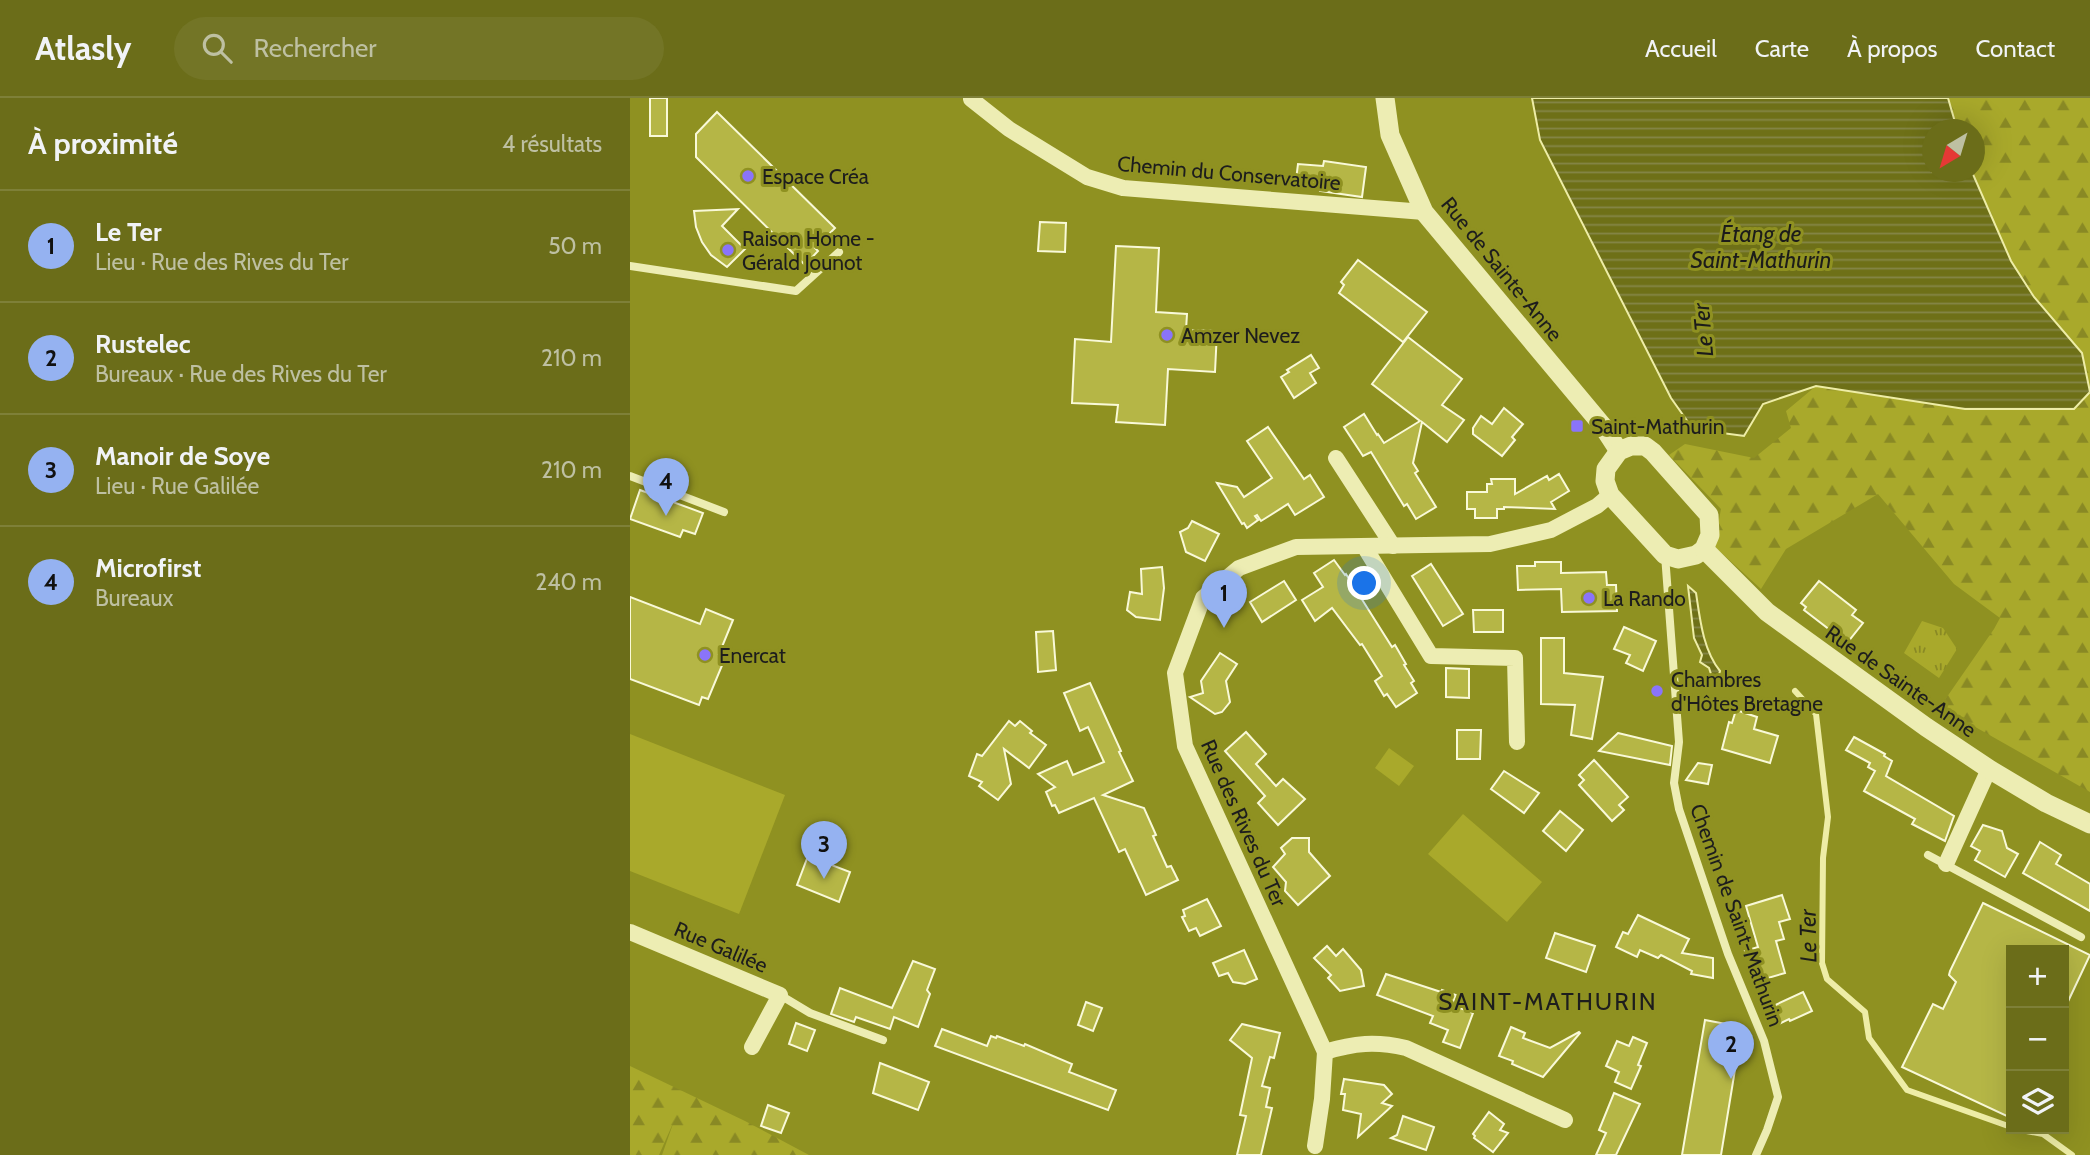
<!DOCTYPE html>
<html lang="fr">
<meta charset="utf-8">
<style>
:root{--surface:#6b6d19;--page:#737526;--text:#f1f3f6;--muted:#bec0a2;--line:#7e8038;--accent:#95b2f1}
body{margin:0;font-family:Cabin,sans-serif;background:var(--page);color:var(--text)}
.controls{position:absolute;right:21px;bottom:21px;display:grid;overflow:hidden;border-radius:0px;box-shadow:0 7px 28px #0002}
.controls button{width:63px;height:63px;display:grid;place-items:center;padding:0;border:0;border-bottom:2px solid var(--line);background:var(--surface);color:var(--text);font:35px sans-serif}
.compass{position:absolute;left:1292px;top:21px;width:63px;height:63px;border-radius:50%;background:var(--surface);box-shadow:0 7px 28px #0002;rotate:218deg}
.you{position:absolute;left:735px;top:486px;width:24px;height:24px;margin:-18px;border:5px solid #fff;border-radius:50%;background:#1a73e8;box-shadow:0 0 0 10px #1a73e833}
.badge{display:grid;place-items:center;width:46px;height:46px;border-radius:50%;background:var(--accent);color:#111;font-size:23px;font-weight:700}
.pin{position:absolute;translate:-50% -58px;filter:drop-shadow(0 2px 4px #0008)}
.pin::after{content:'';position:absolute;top:37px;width:24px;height:21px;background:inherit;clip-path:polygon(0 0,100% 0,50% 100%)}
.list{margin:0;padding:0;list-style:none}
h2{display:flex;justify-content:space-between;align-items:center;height:91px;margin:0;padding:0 28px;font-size:30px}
h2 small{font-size:23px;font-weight:400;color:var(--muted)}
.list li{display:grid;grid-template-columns:46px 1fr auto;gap:21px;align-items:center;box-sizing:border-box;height:112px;padding:0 28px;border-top:2px solid var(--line)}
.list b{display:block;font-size:26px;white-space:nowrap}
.list p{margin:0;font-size:23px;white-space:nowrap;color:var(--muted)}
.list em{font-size:23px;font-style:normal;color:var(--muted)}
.icon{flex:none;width:38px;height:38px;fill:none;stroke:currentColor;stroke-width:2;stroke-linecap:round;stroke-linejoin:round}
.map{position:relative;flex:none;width:1460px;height:1057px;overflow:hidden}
header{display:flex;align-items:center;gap:42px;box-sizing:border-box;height:98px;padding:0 35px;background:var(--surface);border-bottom:2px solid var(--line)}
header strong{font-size:33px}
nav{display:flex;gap:38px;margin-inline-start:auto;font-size:24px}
.search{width:490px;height:63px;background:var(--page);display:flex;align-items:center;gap:18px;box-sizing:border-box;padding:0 24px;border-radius:38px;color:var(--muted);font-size:26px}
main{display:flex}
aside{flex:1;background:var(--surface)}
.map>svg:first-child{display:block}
</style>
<header>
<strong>Atlasly</strong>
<div class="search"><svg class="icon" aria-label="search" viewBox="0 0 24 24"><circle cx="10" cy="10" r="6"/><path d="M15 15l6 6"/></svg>Rechercher</div>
<nav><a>Accueil</a><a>Carte</a><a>À propos</a><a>Contact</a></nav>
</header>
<main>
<aside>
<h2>À proximité<small>4 résultats</small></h2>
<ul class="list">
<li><span class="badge">1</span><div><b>Le Ter</b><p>Lieu · Rue des Rives du Ter</p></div><em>50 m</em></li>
<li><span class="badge">2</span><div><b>Rustelec</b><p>Bureaux · Rue des Rives du Ter</p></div><em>210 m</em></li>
<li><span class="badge">3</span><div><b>Manoir de Soye</b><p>Lieu · Rue Galilée</p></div><em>210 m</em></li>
<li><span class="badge">4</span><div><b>Microfirst</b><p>Bureaux</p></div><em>240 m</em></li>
</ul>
</aside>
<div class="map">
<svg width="1460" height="1057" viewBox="0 0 1460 1057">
<defs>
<pattern id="forest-firs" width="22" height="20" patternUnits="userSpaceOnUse" patternTransform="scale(1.75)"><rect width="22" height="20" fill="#a9a92b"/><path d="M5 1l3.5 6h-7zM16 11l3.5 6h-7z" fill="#898924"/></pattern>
<pattern id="park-tufts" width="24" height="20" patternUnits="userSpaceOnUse" patternTransform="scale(1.75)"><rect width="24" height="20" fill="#a9a92b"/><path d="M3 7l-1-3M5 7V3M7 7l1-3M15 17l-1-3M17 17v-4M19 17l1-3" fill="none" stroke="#898924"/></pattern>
<pattern id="water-rules" width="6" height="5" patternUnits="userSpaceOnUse" patternTransform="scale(1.75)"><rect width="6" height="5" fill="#6e7017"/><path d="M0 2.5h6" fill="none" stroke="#858648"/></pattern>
</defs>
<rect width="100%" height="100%" fill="#8f9121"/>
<g fill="#a9a92b">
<path d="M0 636 155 697 109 816 0 773Z"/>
<path d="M759 650 784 668 769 688 745 670Z"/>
<path d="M833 716 912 784 877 824 798 756Z"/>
</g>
<g fill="url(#forest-firs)">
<path d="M1318 0H1460V694L1310 609 1364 531 1370 520 1324 486 1248 396 1156 451 1131 491 1084 448 1091 411 1039 357 1055 346 1124 360 1161 330 1156 313 1186 288 1232 294 1404 199 1381 163 1342 74H1344V32L1327 31Z"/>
<path d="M0 968 115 1023 179 1057H32L44 1023 29 1057H0Z"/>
</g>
<path fill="url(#park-tufts)" d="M1292 523 1313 530 1327 551 1309 580 1274 555Z"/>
<g fill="url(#water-rules)" stroke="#eeeda6" stroke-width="2">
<path d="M902 0H1318L1327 31 1302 32V74H1342L1381 163 1404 199 1452 255 1460 294 1444 311H1335L1186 288 1133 306 1114 338 1063 331 1041 300 910 42Z"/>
<path d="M1058 488 1066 495C1070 521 1073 552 1090 573L1088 580 1086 581 1082 579 1079 570 1070 564 1072 557 1064 540Z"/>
</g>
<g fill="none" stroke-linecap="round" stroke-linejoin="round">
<g stroke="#eeeda6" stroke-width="6">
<path d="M1165 593 1186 616 1198 719 1193 760 1192 865 1197 881 1235 914 1239 940 1277 992 1381 1029"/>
<path d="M1386 1031 1413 1036 1442 1057"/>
</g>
</g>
<g fill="#b5b646" stroke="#f9f9d8" stroke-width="2">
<rect x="20" y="0" width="17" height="38"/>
<path d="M87 14 205 130 185 150 188 153 175 167 66 59V36Z"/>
<path d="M694 63 736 69 732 99 690 93 691 84 666 82 668 66 693 68Z"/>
<path d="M108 111 92 128 115 151 97 169 81 157 72 144 66 129 64 113Z"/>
<path d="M410 124 436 125 435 154 408 153Z"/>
<path d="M486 148 529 150 526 214 557 216 556 232 587 233 585 274 538 271 535 327 486 324 488 307 442 305 445 241 481 244Z"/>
<path d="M728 162 797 214 773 244 709 195 714 187 711 184Z"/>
<path d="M778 239 832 281 812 307 834 322 817 344 792 324 783 365 788 373 785 375 806 409 786 421 777 406 774 408 741 354 733 358 714 329 734 316 747 337 748 336 754 345 790 323 742 286Z"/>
<path d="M681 257 689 270 680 275 686 285 664 300 651 279 659 274 657 272Z"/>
<path d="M874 310 893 326 882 339 885 342 872 358 843 336V330L851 318 862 326Z"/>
<path d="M638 329 674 381 680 377 694 399 665 417 658 406 631 423 627 417 625 418 628 422 617 430 614 425 612 426 587 385 607 389 614 399 642 380 617 343Z"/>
<path d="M929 376 939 393 921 404 925 411 874 409V411H867V420H845V411H837V394H857V386H862L861 381H885V396L917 378 919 382Z"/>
<path d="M10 392 73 415 65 436 53 432 50 439 0 421Z"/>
<path d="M562 423 589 436 575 463 556 454 550 434 558 430Z"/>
<path d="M704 462 715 477 716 476 762 549 765 547 776 566 774 567 784 583 781 585 787 595 766 609 757 596 754 598 745 583 752 578 732 546 730 547 702 510 685 523 672 502 693 489 684 475Z"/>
<path d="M905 464H931V475L976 474 977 487H986L987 513 932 514 931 491 888 492 887 468H905Z"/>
<path d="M801 466 833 516 813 528 782 478Z"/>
<path d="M532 469 534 490 530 522 506 519 497 512 500 494 512 496 511 471Z"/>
<path d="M654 483 666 502 632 524 620 504Z"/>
<path d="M1189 483 1226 512 1222 517 1233 525 1217 545 1174 512 1176 509 1171 505Z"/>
<path d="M0 499 70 526 76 511 103 522 89 556 96 558 78 601 72 599 69 607 0 581Z"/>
<path d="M843 512H873V534H844Z"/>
<path d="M994 529 1026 543 1013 573 996 565 1000 557 984 551Z"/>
<path d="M423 533 426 572 408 574 406 534Z"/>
<path d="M911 540H934V575L973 579 962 641 941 637 945 607 911 606Z"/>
<path d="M590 555 607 566 596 583 600 604 592 614 585 616 560 599 573 595 571 583Z"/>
<path d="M816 570 839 571V600L816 599Z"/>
<path d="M460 585 491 653 489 654 503 683 473 697 514 710 526 737 523 738 537 769 541 768 548 782 516 797 495 751 489 754 464 700 429 715 425 707 422 708 416 694 425 689 408 676 437 663 443 677 474 664 458 629 450 633 434 595Z"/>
<path d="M1106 612 1127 619 1124 631 1148 638 1140 665 1092 651 1099 624 1102 625Z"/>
<path d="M379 623 385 628 390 623 402 633 400 635 416 647 399 670 374 651 381 686 368 702 349 688 352 684 339 678 347 656 352 658Z"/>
<path d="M827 632H851L850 661H827Z"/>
<path d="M616 634 636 656 626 666 646 688 653 681 675 701 648 727 628 705 635 698 595 653Z"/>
<path d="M988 635 1042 648 1040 667 969 653Z"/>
<path d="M1224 639 1255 656 1254 658 1262 663 1256 678 1324 718 1315 743 1282 726 1285 721 1234 693 1245 673 1238 669 1240 665 1216 652Z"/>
<path d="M964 662 998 699 989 707 994 712 982 723 949 687 954 682 949 677Z"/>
<path d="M1068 665 1082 667 1078 686 1056 682Z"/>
<path d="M874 673 909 695 894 715 861 691Z"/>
<path d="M930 713 953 732 936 753 913 733Z"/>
<path d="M1353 727 1372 733 1377 750 1388 756 1375 779 1345 762 1350 753 1341 748Z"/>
<path d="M662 740H679V754L700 778 668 807 655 793 656 784 643 769 655 756 651 750Z"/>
<path d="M1410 744 1431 757 1426 766 1460 786V813L1393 775Z"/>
<path d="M178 758 220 774 209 804 167 787Z"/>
<path d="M1152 797 1160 821 1149 824 1154 841 1146 843 1155 875 1131 882 1127 869 1123 870 1115 853 1128 849 1116 808Z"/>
<path d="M577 801 591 828 570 838 566 830 559 833 552 819 555 818 553 812Z"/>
<path d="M1353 805 1460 857 1434 912V852H1381V1020L1272 969 1303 906 1313 911 1326 884 1319 877 1320 873Z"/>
<path d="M1008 817 1059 841 1052 855 1083 860V880L1061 876 1062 873 1031 857 1028 860 1010 852 1007 859 986 849 993 834 998 836Z"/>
<path d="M925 835 965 848 956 874 916 860Z"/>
<path d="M697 848 706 858 713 851 731 872 734 888 710 893 698 880 701 877 684 860Z"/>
<path d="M614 852 627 881 615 886 603 884 598 875 589 878 583 865Z"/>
<path d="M283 863 305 871 297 892 300 896 288 929 264 919 260 931 226 919 224 924 201 916 210 890 262 910Z"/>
<path d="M756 876 811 894 812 892 826 897 822 907 843 915 830 950 813 944 818 932 800 925 803 918 747 897Z"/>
<path d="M1173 894 1182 913 1160 923 1159 921 1149 926 1141 909Z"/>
<path d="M456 904 472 910 463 933 448 927Z"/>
<path d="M1075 922 1112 929 1091 1057H1052Z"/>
<path d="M166 925 185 932 177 953 159 946Z"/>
<path d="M612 926 650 935 644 960 640 959 632 988 640 990 636 1009 642 1010 631 1057H607L616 1018 610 1017 622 960 600 942Z"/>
<path d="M881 929 895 935 893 940 920 950 949 934 950 935 913 979 882 966 883 963 869 958Z"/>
<path d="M312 931 357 948 361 938 366 940 367 938 394 948 395 946 442 966 439 974 486 992 478 1012 305 948Z"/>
<path d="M1003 939 1017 945 1008 967 1011 968 1001 991 985 984 989 974 976 968 987 943 999 948Z"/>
<path d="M250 965 299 984 288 1012 243 995Z"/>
<path d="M714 981 754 987 762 996 752 1005 762 1008 728 1039 731 1016 713 1012 715 996H711Z"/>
<path d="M984 995 1010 1006 986 1057H966L976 1035 969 1032Z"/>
<path d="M138 1007 159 1015 151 1035 131 1028Z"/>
<path d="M859 1014 874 1026 870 1032 878 1035 863 1054 844 1040 845 1038 843 1036Z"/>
<path d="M773 1018 804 1029 796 1052 761 1040 767 1037Z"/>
</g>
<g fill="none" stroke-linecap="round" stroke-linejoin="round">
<g stroke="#ededb3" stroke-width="8">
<path d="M0 168 166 193 209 154"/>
<path d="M0 378 94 414"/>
<path d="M1035 457 1049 644 1044 685 1049 711 1098 856 1134 943 1148 999 1137 1032 1126 1057"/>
<path d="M1298 757 1451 839"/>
<path d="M150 897 180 915 253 942"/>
</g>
<g stroke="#ededb3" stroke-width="16">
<path d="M341 1 379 31 457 79 493 90 794 114"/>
<path d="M706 360 763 448"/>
<path d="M734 448 801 558 885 560 887 644"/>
<path d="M1316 766 1359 671"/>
<path d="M0 834 150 897 122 949"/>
<path d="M935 1022 776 950C746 943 724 945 695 954L555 648 545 575 573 500 609 470 666 449 860 446 921 432 967 408 980 397"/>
<path d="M685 1048 692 1001 695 954"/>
</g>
<g stroke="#ededb3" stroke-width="19">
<path d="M755 0 760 37 794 114 972 327 989 353"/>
<path d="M1001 348H1015L1023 354 1079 417 1080 437 1074 451 1066 457 1048 461 1035 457 980 397 975 383 976 371 989 353Z"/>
<path d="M1074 451 1137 514 1296 629 1359 671 1416 705 1460 726"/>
</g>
</g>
<g fill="#8a74f9" stroke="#8f9121" stroke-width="2.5">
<circle cx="118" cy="78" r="7"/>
<circle cx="98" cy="152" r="7"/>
<circle cx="537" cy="237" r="7"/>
<rect x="940" y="321" width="14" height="14" rx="3.5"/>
<circle cx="959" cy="500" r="7"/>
<circle cx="75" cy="557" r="7"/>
<circle cx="1027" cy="593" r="7"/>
</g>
<g text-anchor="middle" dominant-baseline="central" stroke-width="6" stroke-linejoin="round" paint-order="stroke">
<g font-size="21" fill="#1d1d1d" stroke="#8f9121">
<text transform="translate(599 75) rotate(5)">Chemin du Conservatoire</text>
<text transform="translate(872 171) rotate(51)">Rue de Sainte-Anne</text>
<text transform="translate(1271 583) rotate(35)">Rue de Sainte-Anne</text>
<text transform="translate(614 725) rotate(66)">Rue des Rives du Ter</text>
<text transform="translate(1107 817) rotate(70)">Chemin de Saint-Mathurin</text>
<text transform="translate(91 849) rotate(23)">Rue Galilée</text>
</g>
<g font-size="21" fill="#1d1d1d" stroke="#8f9121" text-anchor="start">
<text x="132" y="78">Espace Créa</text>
<text x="112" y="140">Raison Home -<tspan x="112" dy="24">Gérald Jounot</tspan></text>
<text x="551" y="237">Amzer Nevez</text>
<text x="961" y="328">Saint-Mathurin</text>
<text x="973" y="500">La Rando</text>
<text x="89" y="557">Enercat</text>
<text x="1041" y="581">Chambres<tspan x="1041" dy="24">d'Hôtes Bretagne</tspan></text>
</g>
<g font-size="23" font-style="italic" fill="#1c1c1a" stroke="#8f9121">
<text x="1131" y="136">Étang de<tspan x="1131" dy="26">Saint-Mathurin</tspan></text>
<text transform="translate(1073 232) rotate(-95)">Le Ter</text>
<text transform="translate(1178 838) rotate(-91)">Le Ter</text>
</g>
<g font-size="24" letter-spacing="2" fill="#1d1d1d" stroke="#8f9121">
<text x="918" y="903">SAINT-MATHURIN</text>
</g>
</g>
</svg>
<div class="controls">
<button>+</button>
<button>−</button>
<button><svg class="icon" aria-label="layers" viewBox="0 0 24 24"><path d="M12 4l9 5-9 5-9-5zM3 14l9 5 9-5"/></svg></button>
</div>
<svg class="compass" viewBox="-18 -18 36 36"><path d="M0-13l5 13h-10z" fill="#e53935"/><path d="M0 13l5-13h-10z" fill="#bec0a2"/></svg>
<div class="you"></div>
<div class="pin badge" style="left:594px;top:530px">1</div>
<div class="pin badge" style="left:1101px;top:981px">2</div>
<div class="pin badge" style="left:194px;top:781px">3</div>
<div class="pin badge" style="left:36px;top:418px">4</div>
</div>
</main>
